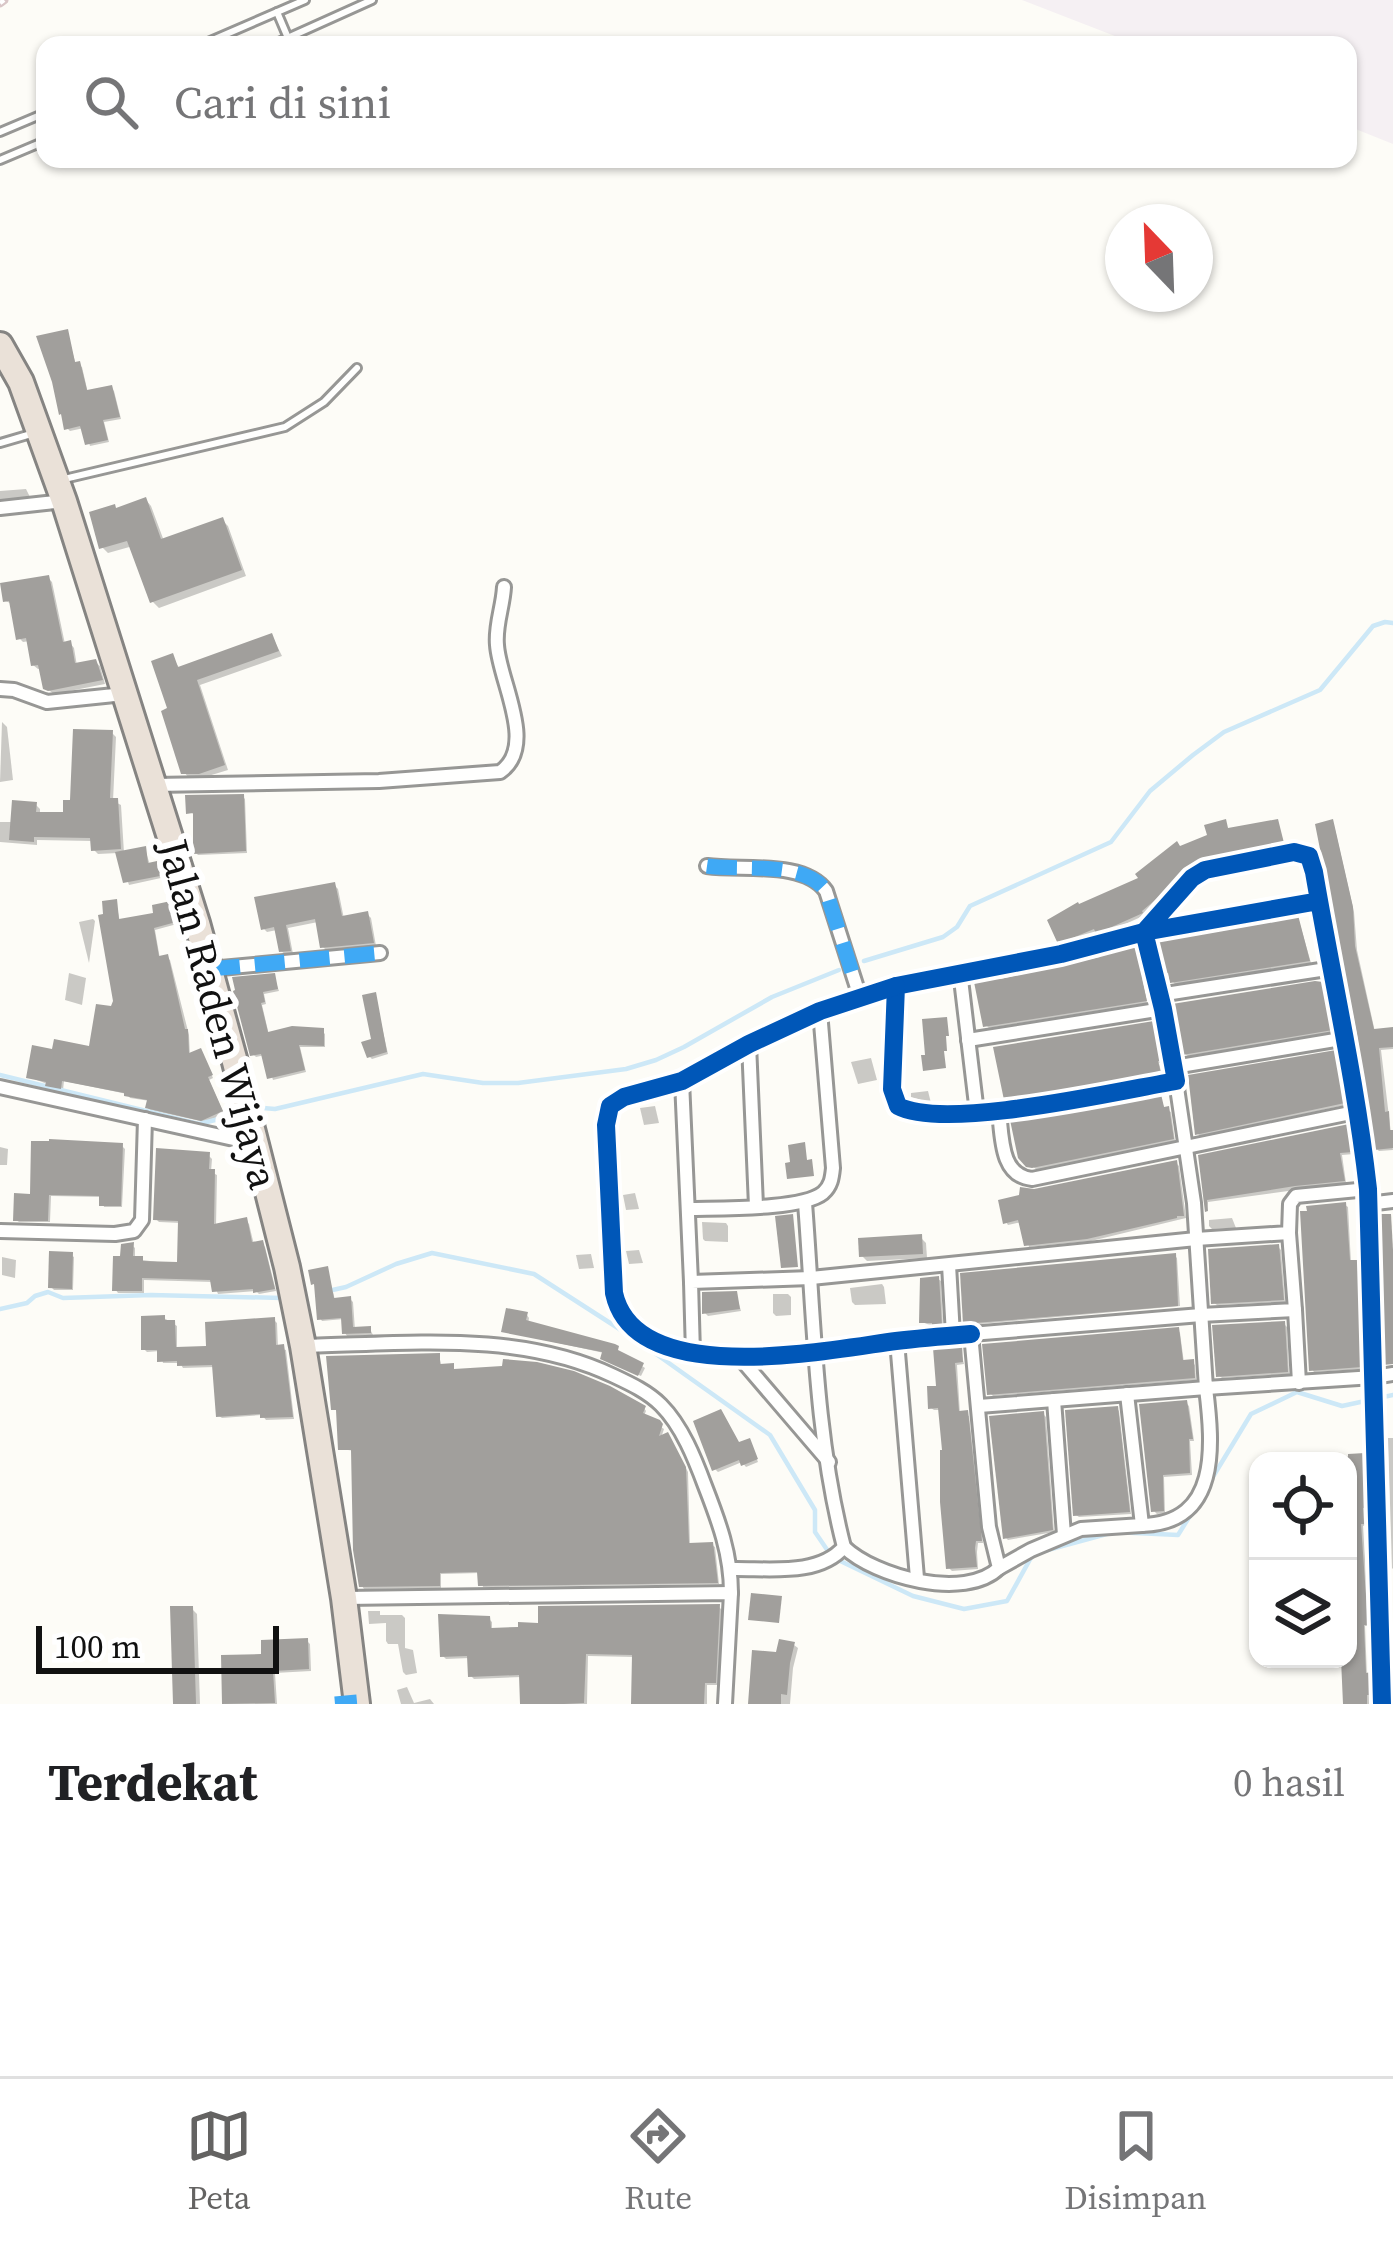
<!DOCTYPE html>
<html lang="id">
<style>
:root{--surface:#fff;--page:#f2f2f2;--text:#202124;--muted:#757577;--line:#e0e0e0;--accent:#646362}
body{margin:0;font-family:"Source Serif 4",serif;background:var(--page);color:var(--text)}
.controls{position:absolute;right:36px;bottom:36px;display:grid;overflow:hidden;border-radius:24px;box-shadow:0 3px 9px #0004}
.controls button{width:108px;height:108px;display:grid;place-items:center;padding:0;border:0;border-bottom:3px solid var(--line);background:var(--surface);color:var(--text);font:60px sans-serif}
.compass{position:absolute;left:1105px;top:204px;width:108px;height:108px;border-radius:50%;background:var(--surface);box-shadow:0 3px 9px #0004;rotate:337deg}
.scale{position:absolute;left:36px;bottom:30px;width:243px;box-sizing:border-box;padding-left:12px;border:6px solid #111;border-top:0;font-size:33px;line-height:42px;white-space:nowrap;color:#111;-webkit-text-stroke:9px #fff;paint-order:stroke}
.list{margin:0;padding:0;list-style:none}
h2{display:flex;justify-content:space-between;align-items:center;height:156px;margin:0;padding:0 48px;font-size:51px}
h2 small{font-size:39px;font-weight:400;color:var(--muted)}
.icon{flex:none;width:66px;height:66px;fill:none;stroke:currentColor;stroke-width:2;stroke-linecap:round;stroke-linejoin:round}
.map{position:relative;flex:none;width:1393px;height:1704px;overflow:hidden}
.search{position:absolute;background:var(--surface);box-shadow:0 3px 9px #0004;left:36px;right:36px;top:36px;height:132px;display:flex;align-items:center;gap:30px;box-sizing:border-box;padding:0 42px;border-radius:24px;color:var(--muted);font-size:45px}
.sheet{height:372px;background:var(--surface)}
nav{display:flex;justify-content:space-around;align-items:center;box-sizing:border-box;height:168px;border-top:3px solid var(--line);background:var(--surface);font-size:33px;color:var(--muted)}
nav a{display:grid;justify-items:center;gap:6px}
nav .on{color:var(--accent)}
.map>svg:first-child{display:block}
</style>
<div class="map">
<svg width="1393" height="1704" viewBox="0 0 1393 1704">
<rect width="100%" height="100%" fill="#fdfcf7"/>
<path fill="#f5f0f3" d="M1022 0H1393V144L1348 126V45H1138Z"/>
<g fill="#0003">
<path d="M67 333 76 365 82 367 88 393 111 388 114 391 121 419 104 422 109 442 90 446 84 428 70 431 67 428Z"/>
<path d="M26 489 31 499 3 502 0 505V491Z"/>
<path d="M146 500 151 506 164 541 222 520 228 526 246 576 159 608 153 602 133 546 108 553 102 547 118 511Z"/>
<path d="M48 578 52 582 65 644 70 643 74 648 77 666 95 662 100 666 105 684 54 694 46 688 42 668 38 669 33 665 30 641 23 642 19 638 13 604 5 601Z"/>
<path d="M272 636 282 656 200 685 228 770 205 777 189 778 184 772 171 710 172 657 180 669Z"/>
<path d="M2 722 7 727 13 780 0 782Z"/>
<path d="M112 733 116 737 113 801 121 805 124 853 145 849 150 865 156 864 159 867 161 878 129 885 118 853 98 854 94 850 93 841 37 840V845L0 842V822H13L36 805 40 809V815H65Z"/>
<path d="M243 797 245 799 247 853 198 855 196 853V815L189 812Z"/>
<path d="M1225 823 1229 831 1277 823 1285 846 1206 862 1181 878 1169 892 1143 916 1101 935 1097 931 1064 945 1061 942 1180 849 1210 837Z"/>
<path d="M1334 825 1354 912 1357 950 1375 1032 1393 1030V1049L1381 1050 1393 1150 1379 1151 1376 1148Z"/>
<path d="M334 885 338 889 344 919 367 914 371 918 376 946 327 951 323 947 318 922 288 928 293 954 286 955 281 951 277 930 267 932 263 928Z"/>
<path d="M116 903 120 922 157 915 170 904 173 906 177 924 155 930 160 959 167 958 170 960 189 1035 190 1056 202 1054 213 1078 209 1080 224 1114 205 1122 150 1110 148 1108 150 1101 130 1098 127 1094 64 1081 63 1090 29 1077 55 1052 92 1049 113 1009Z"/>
<path d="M93 919 95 921 89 963 79 922Z"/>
<path d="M1299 921 1311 963 1175 984 1172 981Z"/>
<path d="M1135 948 1145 981H1143L1147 1003 989 1028 986 1025 1000 982Z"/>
<path d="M69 973 86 978 82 1005 65 1000Z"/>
<path d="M274 977 279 991 264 994 266 1004 262 1005 269 1035 322 1031 325 1034V1047H300L306 1072 273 1080 265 1055 256 1057 253 1054 236 993Z"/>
<path d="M1322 985 1334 1032 1188 1056 1185 1054Z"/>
<path d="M375 996 388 1054 372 1059 369 1056 374 1041Z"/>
<path d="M1153 1024 1163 1063H1159L1162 1075 1009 1101 1006 1098Z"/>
<path d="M1335 1054 1346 1105 1200 1136 1197 1133Z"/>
<path d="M871 1058 877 1080 858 1084 851 1062Z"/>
<path d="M928 1091 931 1103 911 1097V1093Z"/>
<path d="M1160 1098 1165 1109 1171 1112 1175 1141 1037 1170 1020 1156Z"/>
<path d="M655 1106 659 1123 644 1125 640 1108Z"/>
<path d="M1348 1127 1354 1154 1342 1155 1346 1183 1208 1202V1211L1201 1158Z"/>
<path d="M122 1146 125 1149 122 1207H104L102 1197 51 1196 50 1222H19L16 1220 33 1197Z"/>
<path d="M0 1147 8 1149 7 1165H0Z"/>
<path d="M208 1155 212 1159 211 1172 217 1175 216 1227 246 1221 249 1224 254 1245 262 1244 265 1247 276 1291 259 1294 256 1291 218 1294 213 1282 144 1280V1293H118L115 1289 123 1259 132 1245 135 1248V1259L180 1265 181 1223 159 1222 156 1219Z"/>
<path d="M1176 1163 1179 1166 1186 1218 1091 1241 1029 1247 1022 1222 1008 1225 1006 1222 1022 1198 1034 1192Z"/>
<path d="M635 1193 639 1209 626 1210 623 1195Z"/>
<path d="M1345 1205 1348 1207 1351 1263 1361 1265 1364 1369 1314 1372 1312 1369Z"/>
<path d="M1232 1218 1236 1228 1212 1229 1209 1226V1220Z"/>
<path d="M702 1222 726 1223 728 1226V1242L705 1241 703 1239Z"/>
<path d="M921 1238 926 1243 927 1258 867 1261 862 1256Z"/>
<path d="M1278 1247 1281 1250 1285 1302 1217 1305 1214 1303Z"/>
<path d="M639 1250 643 1263 629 1264 626 1251Z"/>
<path d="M591 1254 594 1268 579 1269 576 1255Z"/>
<path d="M71 1255 74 1257 73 1290H54L51 1287Z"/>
<path d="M1175 1256 1177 1258 1180 1306 969 1325 966 1323Z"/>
<path d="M2 1257 16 1260 15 1278 2 1275Z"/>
<path d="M327 1269 335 1300 350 1299 353 1302 355 1330 370 1329 373 1335 347 1336 345 1333 344 1319 322 1321 320 1318 317 1286Z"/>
<path d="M938 1279 941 1281 943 1328H937L922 1322Z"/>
<path d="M882 1284 884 1287 886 1304 855 1305 852 1302 850 1288Z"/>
<path d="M736 1294 741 1311 708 1316 705 1313Z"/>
<path d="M773 1294H788L791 1297V1315L776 1316 773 1313Z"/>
<path d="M527 1315 529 1318 528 1324 620 1352 645 1368 641 1376 607 1361 604 1353 504 1331Z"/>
<path d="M164 1318 177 1326V1350L209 1349 274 1320 277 1323 278 1348 286 1350 294 1419 266 1420 262 1415 222 1418 219 1416 215 1367 183 1368 180 1363H163L160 1351 147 1352 144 1349Z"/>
<path d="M1284 1324 1287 1327 1289 1374 1222 1378 1219 1376Z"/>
<path d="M1178 1330 1180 1333 1184 1363 1192 1362 1195 1365 1196 1380 993 1396 990 1393Z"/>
<path d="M960 1348 964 1364 957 1365 960 1414 969 1416 983 1543H978L977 1552 978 1569 952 1571 949 1568 941 1410H934L931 1408Z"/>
<path d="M439 1356 442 1367 453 1366 455 1372 644 1408 646 1411 644 1416 664 1429 661 1438H670L688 1472 690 1546 712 1545 715 1547 719 1584 483 1587 480 1573 441 1574V1588L364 1589 362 1586 355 1451 341 1449 339 1411 333 1409Z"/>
<path d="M1186 1403 1189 1406 1194 1441H1190L1192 1475 1164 1477 1165 1513 1157 1514 1154 1511 1142 1407Z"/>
<path d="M1117 1409 1119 1411 1131 1514 1079 1517 1076 1515Z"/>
<path d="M1043 1414 1046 1417 1054 1532 1008 1540 1006 1538Z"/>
<path d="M732 1431 740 1445H751L758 1462 746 1467 742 1462 718 1472 715 1469Z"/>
<path d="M1388 1438H1393V1569L1392 1568Z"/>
<path d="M1363 1456 1366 1459 1368 1510H1365V1525L1363 1526 1369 1626H1365L1367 1676 1372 1678 1374 1704H1343V1701H1346L1342 1659H1348V1461H1337V1457Z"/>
<path d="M719 1607 722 1610 718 1685H707V1704H634L635 1657 588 1656 587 1704H522V1677L474 1679 471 1676 470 1658 446 1659 443 1656 489 1619 492 1622V1631Z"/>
<path d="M192 1609 197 1614 200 1704H177Z"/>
<path d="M368 1611H380V1615H402L405 1618V1648L413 1650 417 1673 406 1675 403 1672 398 1644H388L386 1641V1623L369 1624Z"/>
<path d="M307 1641 310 1644 311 1671 275 1673 277 1704H225L224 1658 264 1657Z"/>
<path d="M794 1645 798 1648 793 1668 790 1704H752Z"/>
<path d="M407 1687 414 1703 430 1699 434 1704H401L397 1690Z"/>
</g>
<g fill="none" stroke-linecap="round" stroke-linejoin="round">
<g stroke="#cde8f7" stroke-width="4.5">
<path d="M864 961 943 937 957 927 970 906 1111 842 1150 791 1193 755 1224 732 1320 690 1373 626 1385 622 1393 623"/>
<path d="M0 1075 199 1124 231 1116"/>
<path d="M263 1108 275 1109 423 1074 483 1083H518L626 1069 656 1060 684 1047 772 997 839 970"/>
<path d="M328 1291 346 1287 396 1264 432 1253 534 1274 635 1339 770 1435 815 1510V1532L832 1557 913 1596 964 1609 1007 1601 1033 1554 1114 1532 1178 1535 1193 1511"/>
<path d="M0 1309 27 1303 35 1296 48 1292 63 1298 151 1295 282 1298"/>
<path d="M1211 1480 1251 1414 1297 1392 1342 1406 1393 1395"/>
</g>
</g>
<g fill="#a19f9c">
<path d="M68 329 75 362 80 361 87 390 112 385 120 417 103 420 108 440 85 445 80 426 64 430 61 414 59 415 52 382 36 336Z"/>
<path d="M146 497 161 539 223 517 242 570 150 603 127 541 99 549 89 512 115 504 116 508Z"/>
<path d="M49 575 63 642 71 640 75 663 96 659 103 680 48 691 43 689 38 665 31 666 26 638 16 640 9 601 3 602 0 583Z"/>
<path d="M272 633 279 651 197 680 225 765 199 774H181L161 711 167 708 151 661 173 653 178 667Z"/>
<path d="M73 729 113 730 110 798H118L121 849 91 851 90 838 34 837V842L9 840 12 800 37 802 36 812H63V800H70Z"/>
<path d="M244 794 246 851 193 854V813L186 814 185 795Z"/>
<path d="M1226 819 1228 828 1278 819 1284 843 1200 861 1178 876 1167 890 1142 911 1143 913 1096 934 1094 929 1058 944 1047 920 1078 902 1079 904 1138 878 1135 874 1177 841 1180 846 1207 835 1204 825Z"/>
<path d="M1333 819 1353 907 1355 946 1374 1029 1393 1027V1047L1379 1048 1385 1112 1389 1111 1390 1130H1393V1148L1374 1150 1369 1116 1370 1110 1367 1103 1357 1035 1315 824Z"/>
<path d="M146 846 148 863 157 861 160 876 123 883 115 852Z"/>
<path d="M335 882 342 916 368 911 374 943 320 948 315 919 286 925 291 951 279 952 274 927 261 930 254 897Z"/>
<path d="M117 899 119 919 153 913 152 905 171 901 176 922 154 928 159 956 168 954 185 1029H188L189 1053 201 1048 213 1075 208 1077 223 1111 201 1121 145 1108 147 1100 124 1096V1093L62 1081 61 1089 45 1086 46 1082 26 1078 32 1045 52 1049 54 1039 89 1046 96 1004 111 1006 113 1001 98 915 103 914 102 901Z"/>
<path d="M1298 915 1310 961 1170 983 1168 973 1165 974 1157 940Z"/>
<path d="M1136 945 1145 978 1142 979 1147 1001 983 1027 974 982 999 977 1000 979 1100 957V955Z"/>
<path d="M275 973 278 989 263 992 265 1002 261 1003 268 1032 292 1026 324 1028V1046L299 1045 305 1070 267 1079 261 1054 250 1056 233 991 235 990 232 977Z"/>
<path d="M1315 981 1323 982 1333 1030 1182 1055 1172 1004Z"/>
<path d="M376 992 387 1052 367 1058 361 1042 371 1039 362 995Z"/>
<path d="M947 1017 949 1036H946L947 1051H944L946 1068 923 1071 921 1055H925L922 1019Z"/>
<path d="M1154 1021 1162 1061H1158L1161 1073 1004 1100 993 1047Z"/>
<path d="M1336 1050 1345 1103 1195 1135 1188 1075Z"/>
<path d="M1161 1094 1164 1107 1169 1106 1174 1139 1032 1168 1026 1167 1018 1158 1010 1120Z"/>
<path d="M1349 1124 1353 1152 1340 1153 1345 1181 1295 1186 1207 1200 1208 1211 1205 1212 1198 1155Z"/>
<path d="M49 1139 123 1143 121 1206H99V1196L49 1195 48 1221H13L14 1193 30 1194 31 1141H49Z"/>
<path d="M805 1142 807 1160 812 1159 814 1176 787 1179 785 1163 790 1162 788 1145Z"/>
<path d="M156 1148 210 1152 209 1169H215L214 1224 247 1217 252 1242 263 1240 275 1289 253 1293V1289L212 1292 210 1280 142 1278V1291H112L113 1256H120L121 1244 134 1242 133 1256H143V1261L177 1262 178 1221 153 1220Z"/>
<path d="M1177 1160 1184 1216H1177V1218L1087 1239 1024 1246 1018 1220 1003 1224 998 1200 1019 1195 1020 1187 1034 1189Z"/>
<path d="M1346 1202 1350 1260H1359L1362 1367 1309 1371 1300 1211H1307L1306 1206Z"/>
<path d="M793 1214 798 1267 781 1268 775 1216Z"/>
<path d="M1379 1214H1391L1393 1250V1364L1383 1365Z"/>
<path d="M922 1234 923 1254 859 1257 858 1238Z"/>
<path d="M1279 1244 1284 1300 1211 1304 1208 1249Z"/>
<path d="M49 1251 73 1252 72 1289 48 1288Z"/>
<path d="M1176 1253 1178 1306 963 1324 960 1273Z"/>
<path d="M328 1266 334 1298 351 1296 353 1327 371 1326V1333L342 1334 341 1318 317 1320 314 1284 311 1285 308 1270Z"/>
<path d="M939 1276 942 1326 932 1327V1323H919L920 1278Z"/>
<path d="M737 1291 740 1309 702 1314V1292Z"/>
<path d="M506 1308 528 1312 526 1320 615 1344 619 1346 618 1350 644 1363 638 1376 600 1359 602 1352 501 1332Z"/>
<path d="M165 1315V1320H175L176 1347 206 1346 205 1322 275 1317 276 1345 284 1344 293 1417 260 1418V1414L216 1417 212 1365 177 1366V1361L157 1362V1350H141V1316Z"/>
<path d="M1285 1321 1288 1372 1216 1377 1212 1325Z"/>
<path d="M1179 1327 1183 1360 1194 1359 1195 1378 987 1395 982 1344Z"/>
<path d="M962 1345 963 1362 955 1363 959 1411 968 1410 982 1541H976L975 1548 977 1567 946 1569 940 1502V1450H942L938 1408 928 1409 927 1386H936L933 1348Z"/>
<path d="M440 1353V1364L454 1363V1369L502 1366 503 1359 537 1362 574 1371 610 1386 646 1406 643 1413 660 1420 663 1424 659 1436 668 1432 686 1467 689 1543 713 1542 718 1583 478 1586 477 1572 440 1573V1586L359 1587 353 1550 351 1450H338L336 1410H331L326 1356Z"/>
<path d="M1187 1400 1193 1439H1189L1190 1473 1163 1475 1164 1511 1151 1512 1139 1404Z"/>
<path d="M1118 1406 1130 1512 1073 1516 1065 1410Z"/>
<path d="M721 1409 739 1442 750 1438 758 1459 741 1466 739 1460 712 1471 693 1421Z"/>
<path d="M1044 1411 1053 1530 1003 1539 989 1416Z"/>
<path d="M1365 1453 1366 1508H1363L1364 1524H1361L1368 1625H1364L1366 1673 1371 1672V1695H1367V1704H1343L1341 1659H1348V1454Z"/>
<path d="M751 1593 782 1596 779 1623 748 1620Z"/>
<path d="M720 1604 716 1683H705L704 1704H631L632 1655 586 1654 584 1703 564 1704H520L519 1675 468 1677 467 1656 440 1657 438 1614 490 1616 491 1628 518 1627V1622L538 1623V1606Z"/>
<path d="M170 1606H193L196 1704H173Z"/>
<path d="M308 1638 309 1669 273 1671 275 1703 222 1704 221 1655 261 1654V1640Z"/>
<path d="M779 1639 795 1642 790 1663 787 1695 781 1694V1704H748L752 1650 776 1652Z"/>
</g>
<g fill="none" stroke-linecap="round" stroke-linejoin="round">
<g stroke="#979795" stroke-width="12">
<g id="lane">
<path d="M277 12 288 38"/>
<path d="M201 45 305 0"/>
<path d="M272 45 372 0"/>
<path d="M0 132 45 113"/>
<path d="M0 160 45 141"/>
<path d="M0 443 31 434"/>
<path d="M60 480 285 427 324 402 357 368"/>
</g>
</g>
<g stroke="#979795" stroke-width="18">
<g id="street">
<path d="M0 508 64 501"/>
<path d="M0 689 14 690 47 702 124 694"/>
<path d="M154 785 379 781 500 772C538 746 499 681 497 645 495 625 503 607 504 587"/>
<path d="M707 866C742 871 804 860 826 891L860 997"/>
<path d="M1319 901 1144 932 1163 1009 1176 1081C1118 1091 945 1131 898 1106L892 1089 896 986 1061 954 1144 932 1192 878 1205 870 1294 852 1309 856 1314 872C1332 978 1356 1082 1368 1189L1382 1704"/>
<path d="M210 969 380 953"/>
<path d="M960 971 977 1113"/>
<path d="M896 986 820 1011 749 1044 682 1081 624 1097 610 1106 606 1125 614 1293C635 1390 828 1350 896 1341 921 1338 946 1336 971 1334"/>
<path d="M1159 995 1333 968"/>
<path d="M968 1040 1163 1009"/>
<path d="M749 1044 756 1206"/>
<path d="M1174 1067 1347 1038"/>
<path d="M682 1081 691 1282"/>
<path d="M1176 1081 1194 1203 1206 1388 1374 1377 1393 1374"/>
<path d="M0 1087 256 1144"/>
<path d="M999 1111C1002 1136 1000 1176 1032 1179L1360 1111"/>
<path d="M1368 1204 1393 1201"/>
<path d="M689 1209C719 1208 802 1210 823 1193 831 1186 832 1178 833 1168L820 1011"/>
<path d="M0 1231 115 1234 134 1231 142 1220 145 1119"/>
<path d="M949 1265 953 1335"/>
<path d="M1295 1310 1299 1383"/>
<path d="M897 1341 917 1578"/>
<path d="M303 1346C407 1344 518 1330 614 1376 631 1384 648 1392 661 1405 682 1426 695 1459 705 1486 719 1522 731 1554 731 1593"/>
<path d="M693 1354 691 1282 811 1278 1196 1239 1289 1233 1290 1204 1296 1196 1368 1189"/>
<path d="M740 1358 829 1462"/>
<path d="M1054 1400 1064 1535"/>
<path d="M979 1406 1206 1388C1213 1446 1220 1523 1142 1525"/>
<path d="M844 1547C875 1577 965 1601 999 1568L989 1527 971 1334 1201 1315 1295 1310 1289 1233"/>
<path d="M999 1568 1031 1550 1081 1529 1142 1525 1127 1394"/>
<path d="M731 1569C767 1568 818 1577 844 1547 815 1435 814 1317 805 1203"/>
<path d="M345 1598 731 1593 725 1704"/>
</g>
</g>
<g stroke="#858482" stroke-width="30">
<path id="highway" d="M0 345 21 382 64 501 197 923 235 1062 287 1267 303 1346 344 1598 357 1704"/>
</g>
<use href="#lane" stroke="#fffffe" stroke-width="6"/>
<use href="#street" stroke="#fffffe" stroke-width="12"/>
<use href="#highway" stroke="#eae1d8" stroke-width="24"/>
<g stroke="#d9c6c7" stroke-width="9">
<path id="rail" d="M0 3 4 0"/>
</g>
<use href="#rail" stroke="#fff" stroke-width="4.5" stroke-dasharray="14" stroke-linecap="butt"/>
<g stroke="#3fa9f5" stroke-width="15" stroke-dasharray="30 15" stroke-linecap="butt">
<path d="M707 866C742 871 804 860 826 891L860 997"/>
<path d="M210 969 380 953"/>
<path d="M335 1704 357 1702"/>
</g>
<g stroke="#fff" stroke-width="26">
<g id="cycleway">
<path d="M1319 901 1144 932 1163 1009 1176 1081C1118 1091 945 1131 898 1106L892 1089 896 986 1061 954 1144 932 1192 878 1205 870 1294 852 1309 856 1314 872C1332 978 1356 1082 1368 1189L1382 1704"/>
<path d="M896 986 820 1011 749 1044 682 1081 624 1097 610 1106 606 1125 614 1293C635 1390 828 1350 896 1341 921 1338 946 1336 971 1334"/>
</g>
</g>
<use href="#cycleway" stroke="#0057b8" stroke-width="18"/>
</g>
<g text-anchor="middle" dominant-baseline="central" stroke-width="12" stroke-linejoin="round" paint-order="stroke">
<g font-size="42" fill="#111" stroke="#fff">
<text transform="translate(219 1014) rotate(75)">Jalan Raden Wijaya</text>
</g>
</g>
</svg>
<div class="controls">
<button><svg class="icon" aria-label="locate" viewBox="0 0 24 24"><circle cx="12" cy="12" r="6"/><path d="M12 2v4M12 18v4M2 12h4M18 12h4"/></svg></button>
<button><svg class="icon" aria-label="layers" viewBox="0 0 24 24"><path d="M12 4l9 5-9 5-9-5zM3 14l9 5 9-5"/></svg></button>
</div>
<svg class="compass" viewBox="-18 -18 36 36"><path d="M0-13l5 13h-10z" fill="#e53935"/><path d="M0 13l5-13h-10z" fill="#757577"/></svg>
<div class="scale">100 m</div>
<div class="search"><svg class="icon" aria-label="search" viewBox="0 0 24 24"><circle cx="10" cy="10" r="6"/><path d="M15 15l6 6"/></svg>Cari di sini</div>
</div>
<section class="sheet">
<h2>Terdekat<small>0 hasil</small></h2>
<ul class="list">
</ul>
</section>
<nav>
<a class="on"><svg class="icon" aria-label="map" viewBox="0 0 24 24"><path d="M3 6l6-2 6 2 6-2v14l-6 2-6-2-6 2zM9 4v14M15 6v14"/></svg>Peta</a>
<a><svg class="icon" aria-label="directions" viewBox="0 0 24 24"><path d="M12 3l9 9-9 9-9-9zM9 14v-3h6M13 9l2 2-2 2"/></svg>Rute</a>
<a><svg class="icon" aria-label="saved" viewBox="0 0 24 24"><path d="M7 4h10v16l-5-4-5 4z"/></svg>Disimpan</a>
</nav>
